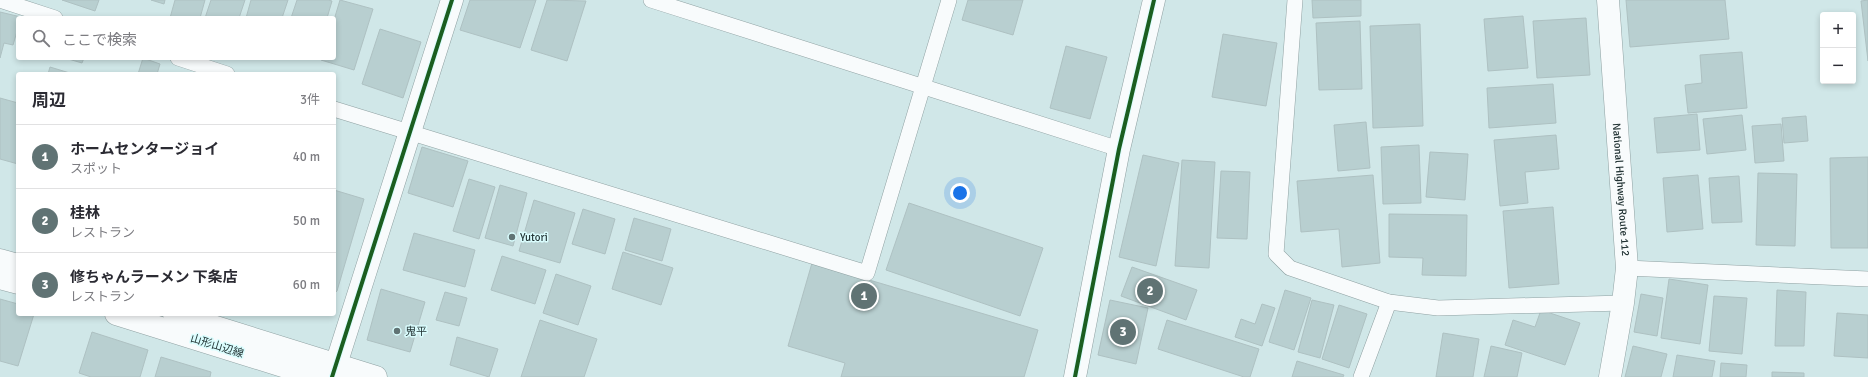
<!DOCTYPE html>
<html lang="ja">
<meta charset="utf-8">
<style>
:root{--surface:#fff;--page:#f2f2f3;--text:#2b2b33;--muted:#7c7c81;--line:#e1e1e2;--accent:#607374}
body{margin:0;font-family:Signika,"Noto Sans JP",sans-serif;background:var(--page);color:var(--text)}
.controls{position:absolute;right:12px;top:12px;display:grid;overflow:hidden;border-radius:4px;box-shadow:0 2px 6px #0003}
.controls button{width:36px;height:36px;display:grid;place-items:center;padding:0;border:0;border-bottom:1px solid var(--line);background:var(--surface);color:var(--text);font:20px sans-serif}
.you{position:absolute;left:960px;top:193px;width:14px;height:14px;margin:-10px;border:3px solid #fff;border-radius:50%;background:#1a73e8;box-shadow:0 0 0 6px #1a73e833}
.badge{display:grid;place-items:center;width:26px;height:26px;border-radius:50%;background:var(--accent);color:#fff;font-size:13px;font-weight:700}
.pin{position:absolute;translate:-50% -50%;border:2px solid #fff;box-shadow:0 1px 4px #0006}
.list{margin:0;padding:0;list-style:none}
h2{display:flex;justify-content:space-between;align-items:center;height:52px;margin:0;padding:0 16px;font-size:17px}
h2 small{font-size:13px;font-weight:400;color:var(--muted)}
.list li{display:grid;grid-template-columns:26px 1fr auto;gap:12px;align-items:center;box-sizing:border-box;height:64px;padding:0 16px;border-top:1px solid var(--line)}
.list b{display:block;font-size:15px;white-space:nowrap}
.list p{margin:0;font-size:13px;white-space:nowrap;color:var(--muted)}
.list em{font-size:13px;font-style:normal;color:var(--muted)}
.icon{flex:none;width:22px;height:22px;fill:none;stroke:currentColor;stroke-width:2;stroke-linecap:round;stroke-linejoin:round}
.map{position:relative;flex:none;width:1868px;height:377px;overflow:hidden}
.search{position:absolute;background:var(--surface);box-shadow:0 2px 6px #0003;left:16px;top:16px;width:320px;height:44px;display:flex;align-items:center;gap:10px;box-sizing:border-box;padding:0 14px;border-radius:4px;color:var(--muted);font-size:15px}
.panel{position:absolute;background:var(--surface);box-shadow:0 2px 6px #0003;left:16px;top:72px;width:320px;height:244px;border-radius:4px}
.map>svg:first-child{display:block}
</style>
<div class="map">
<svg width="1868" height="377" viewBox="0 0 1868 377">
<rect width="100%" height="100%" fill="#d0e7e8"/>
<g fill="#b8cfd0" stroke="#aec1c2">
<path d="M62 0H99L95 11Z"/>
<path d="M151 0H165L164 4Z"/>
<path d="M175 0H205L200 18H170Z"/>
<path d="M211 0H245L239 18H205Z"/>
<path d="M251 0H288L282 18H246Z"/>
<path d="M297 0H328L332 1 327 18H291Z"/>
<path d="M340 0 373 9 354 70 321 60 322 58H334V20Z"/>
<path d="M470 0H536L520 48 460 30Z"/>
<path d="M547 0 586 1 567 61 531 50Z"/>
<path d="M968 0H1023L1013 35 962 20Z"/>
<path d="M1312 0H1361V16L1313 18Z"/>
<path d="M1626 0H1725L1729 39 1630 47Z"/>
<path d="M1868 0V61L1861 1Z"/>
<path d="M0 12 21 17 18 18V28L13 45 4 43 0 58Z"/>
<path d="M1523 16 1528 68 1488 71 1484 19Z"/>
<path d="M1586 18 1590 75 1537 78 1533 21Z"/>
<path d="M1360 21 1362 89 1319 90 1316 23Z"/>
<path d="M1420 24 1423 126 1373 128 1370 26Z"/>
<path d="M380 29 421 42 403 98 362 84Z"/>
<path d="M1223 34 1277 43 1266 106 1212 97Z"/>
<path d="M1066 46 1107 57 1090 119 1050 108Z"/>
<path d="M1742 52 1747 108 1688 113 1685 85 1702 83 1700 55Z"/>
<path d="M65 58H84L82 63Z"/>
<path d="M143 58 160 64 157 74H138Z"/>
<path d="M50 67 73 74H48Z"/>
<path d="M1553 84 1556 123 1489 128 1487 88Z"/>
<path d="M0 98 18 103V164L0 159Z"/>
<path d="M1697 114 1700 150 1657 153 1654 118Z"/>
<path d="M1742 115 1746 150 1707 154 1703 119Z"/>
<path d="M1806 116 1808 141 1784 143 1782 118Z"/>
<path d="M1366 122 1370 168 1338 171 1334 125Z"/>
<path d="M1781 124 1784 161 1755 163 1752 126Z"/>
<path d="M1556 135 1559 169 1525 172 1528 203 1500 206 1494 140Z"/>
<path d="M1419 145 1421 203 1383 204 1381 147Z"/>
<path d="M422 147 468 161 453 207 408 193Z"/>
<path d="M1430 152 1468 154 1465 200 1426 197Z"/>
<path d="M1143 155 1179 163 1156 266 1119 257Z"/>
<path d="M1868 157V248H1831L1830 158Z"/>
<path d="M1182 160 1215 162 1209 268 1175 266Z"/>
<path d="M1221 171 1250 172 1247 239 1217 238Z"/>
<path d="M1758 173 1797 174 1795 246 1756 245Z"/>
<path d="M1373 175 1380 263 1342 267 1339 229 1301 232 1297 181Z"/>
<path d="M1698 175 1703 229 1667 232 1663 178Z"/>
<path d="M1739 176 1742 222 1712 223 1709 178Z"/>
<path d="M469 179 495 187 479 239 453 231Z"/>
<path d="M500 185 527 193 513 246 485 238Z"/>
<path d="M334 190 364 199 337 291 334 294Z"/>
<path d="M534 200 575 213 560 263 519 251Z"/>
<path d="M909 203 1043 248 1020 316 886 270Z"/>
<path d="M1553 207 1559 284 1509 288 1503 211Z"/>
<path d="M583 209 615 219 605 254 572 244Z"/>
<path d="M1389 214 1467 215 1466 276 1422 275 1423 258 1389 257Z"/>
<path d="M634 218 671 229 662 261 625 250Z"/>
<path d="M414 233 475 250 465 287 403 270Z"/>
<path d="M623 252 673 268 661 305 612 289Z"/>
<path d="M502 256 546 270 535 304 491 290Z"/>
<path d="M812 263 1038 330 1024 377H841L845 363 788 346Z"/>
<path d="M1132 267 1197 290 1186 320 1121 296Z"/>
<path d="M556 274 591 286 578 325 543 313Z"/>
<path d="M1669 279 1708 285 1700 344 1661 338Z"/>
<path d="M381 289 425 302 410 352 367 340Z"/>
<path d="M1285 290 1311 298 1294 350 1269 342Z"/>
<path d="M1777 290 1806 292 1804 346H1775Z"/>
<path d="M445 292 467 298 459 326 436 320Z"/>
<path d="M1641 294 1663 298 1657 336 1634 332Z"/>
<path d="M1714 296 1747 298 1742 354 1709 351Z"/>
<path d="M0 299 18 304V314H34L18 366 0 361Z"/>
<path d="M1110 300 1148 308 1136 364 1098 355Z"/>
<path d="M1312 300 1334 305 1320 358 1298 352Z"/>
<path d="M1262 304 1275 308 1262 346 1235 337 1241 319 1255 324Z"/>
<path d="M1339 305 1367 314 1349 368 1322 359Z"/>
<path d="M1541 310 1580 323 1565 365 1505 345 1513 320 1535 327Z"/>
<path d="M1837 313 1868 315V358L1834 356Z"/>
<path d="M540 320 597 339 584 377H521Z"/>
<path d="M1167 320 1259 349 1250 377H1244L1158 349Z"/>
<path d="M92 332 148 350 140 377H91L79 373Z"/>
<path d="M1443 333 1479 339 1473 377H1436Z"/>
<path d="M457 337 498 349 489 377 450 365Z"/>
<path d="M1491 346 1522 353 1517 377H1484Z"/>
<path d="M1633 346 1667 354 1661 377H1625Z"/>
<path d="M1677 355 1715 361 1712 377H1673Z"/>
<path d="M161 357 211 372 210 377H155Z"/>
<path d="M1297 361 1344 375 1343 377H1292Z"/>
<path d="M1721 363 1747 365 1746 377H1720Z"/>
<path d="M1772 372 1804 373V377H1772Z"/>
</g>
<g fill="none" stroke-linecap="round" stroke-linejoin="round">
<g stroke="#8fa1a2" stroke-width="16">
<g id="lane">
<path d="M0 0 55 18"/>
<path d="M651 0 1119 149"/>
<path d="M1295 0 1276 254 1290 268 1389 302 1438 308 1623 303"/>
<path d="M178 58 227 74"/>
<path d="M334 109 867 273 949 0"/>
<path d="M1627 268 1868 279"/>
<path d="M1361 377 1389 302"/>
</g>
</g>
<g stroke="#8fa1a2" stroke-width="23">
<path id="street" d="M332 377 452 0"/>
</g>
<g stroke="#8fa1a2" stroke-width="23">
<path id="secondary" d="M1075 377 1119 149 1154 0"/>
</g>
<g stroke="#8fa1a2" stroke-width="23">
<g id="primary">
<path d="M0 260 18 265"/>
<path d="M0 278 18 283"/>
<path d="M116 314 318 377"/>
<path d="M174 314 376 377"/>
</g>
</g>
<g stroke="#8fa1a2" stroke-width="23">
<g id="highway">
<path id="s1" d="M1608 0 1627 268 1623 303 1610 377"/>
</g>
</g>
<use href="#lane" stroke="#f8fbfc" stroke-width="15"/>
<use href="#street" stroke="#f8fbfc" stroke-width="22"/>
<use href="#secondary" stroke="#f8fbfc" stroke-width="22"/>
<use href="#primary" stroke="#f8fbfc" stroke-width="22"/>
<use href="#highway" stroke="#f8fbfc" stroke-width="22"/>
<g stroke="#dafdfe" stroke-width="6">
<g id="cycleway">
<path d="M332 377 452 0"/>
<path d="M1075 377 1119 149 1154 0"/>
</g>
</g>
<use href="#cycleway" stroke="#1b5e20" stroke-width="4"/>
</g>
<g fill="#607374" stroke="#dafdfe" stroke-width="1.5">
<circle cx="512" cy="237" r="4"/>
<circle cx="397" cy="331" r="4"/>
</g>
<g text-anchor="middle" dominant-baseline="central" stroke-width="3" stroke-linejoin="round" paint-order="stroke">
<g font-size="11" fill="#233435" stroke="#dafdfe">
<text stroke="none"><textPath href="#s1" startOffset="190">National Highway Route 112</textPath></text>
<text transform="translate(217 346) rotate(17)">山形山辺線</text>
</g>
<g font-size="11" fill="#233435" stroke="#dafdfe" text-anchor="start">
<text x="520" y="237">Yutori</text>
<text x="405" y="331">鬼平</text>
</g>
</g>
</svg>
<div class="controls">
<button>+</button>
<button>−</button>
</div>
<div class="you"></div>
<div class="pin badge" style="left:864px;top:296px">1</div>
<div class="pin badge" style="left:1150px;top:291px">2</div>
<div class="pin badge" style="left:1123px;top:332px">3</div>
<div class="search"><svg class="icon" aria-label="search" viewBox="0 0 24 24"><circle cx="10" cy="10" r="6"/><path d="M15 15l6 6"/></svg>ここで検索</div>
<section class="panel">
<h2>周辺<small>3件</small></h2>
<ul class="list">
<li><span class="badge">1</span><div><b>ホームセンタージョイ</b><p>スポット</p></div><em>40 m</em></li>
<li><span class="badge">2</span><div><b>桂林</b><p>レストラン</p></div><em>50 m</em></li>
<li><span class="badge">3</span><div><b>修ちゃんラーメン 下条店</b><p>レストラン</p></div><em>60 m</em></li>
</ul>
</section>
</div>
